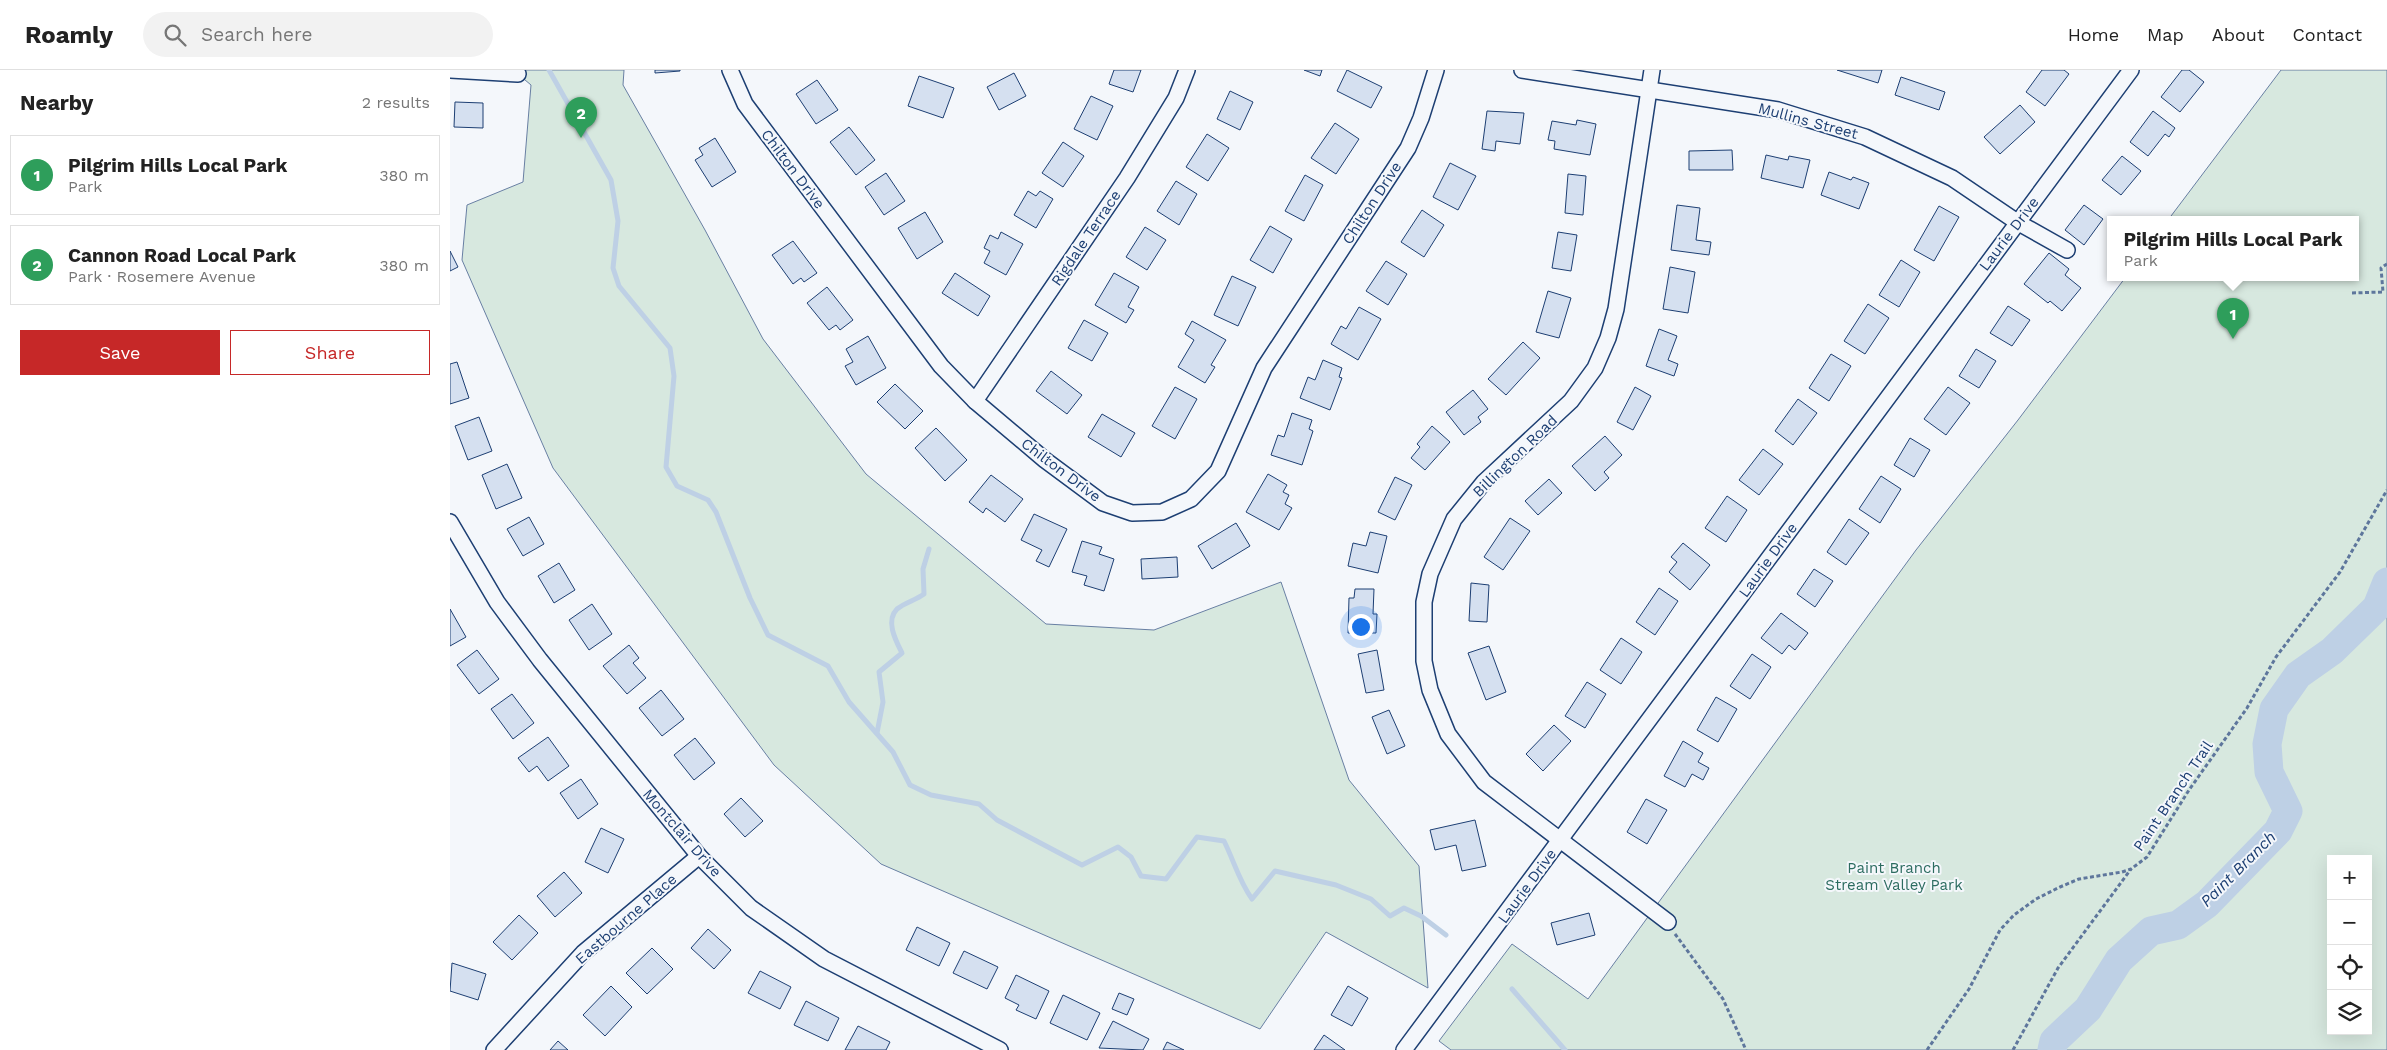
<!DOCTYPE html>
<meta charset="utf-8">
<style>
:root{--surface:#fff;--page:#f2f2f2;--text:#222;--muted:#767676;--line:#e0e0e0;--accent:#c62828}
body{margin:0;font-family:"Work Sans",sans-serif;background:var(--page);color:var(--text)}
.controls{position:absolute;right:15px;bottom:15px;display:grid;overflow:hidden;border-radius:0px;box-shadow:0 5px 20px #0002}
.controls button{width:45px;height:45px;display:grid;place-items:center;padding:0;border:0;border-bottom:1px solid var(--line);background:var(--surface);color:var(--text);font:25px sans-serif}
.you{position:absolute;left:910px;top:556px;width:18px;height:18px;margin:-12px;border:4px solid #fff;border-radius:50%;background:#1a73e8;box-shadow:0 0 0 8px #1a73e833}
.badge{display:grid;place-items:center;width:32px;height:32px;border-radius:50%;background:var(--accent);color:#fff;font-size:16px;font-weight:700}
.pin{position:absolute;translate:-50% -41px;filter:drop-shadow(0 1px 2px #0008)}
.pin::after{content:'';position:absolute;top:26px;width:18px;height:15px;background:inherit;clip-path:polygon(0 0,100% 0,50% 100%)}
.popup{position:absolute;left:1657px;top:146px;width:252px;height:65px;box-sizing:border-box;display:grid;place-content:center;border-radius:0px;background:var(--surface);filter:drop-shadow(0 1px 4px #0005);font-size:16px;white-space:nowrap;color:var(--muted)}
.popup b{font-size:19px;color:var(--text)}
.popup::after{content:'';position:absolute;left:50%;top:100%;margin-left:-10px;border:10px solid transparent;border-top-color:var(--surface)}
.list{margin:0;padding:0;list-style:none}
h2{display:flex;justify-content:space-between;align-items:center;height:65px;margin:0;padding:0 20px;font-size:21px}
h2 small{font-size:16px;font-weight:400;color:var(--muted)}
.list li{display:grid;grid-template-columns:32px 1fr auto;gap:15px;align-items:center;box-sizing:border-box;height:80px;margin:0 10px 10px;padding:0 10px;border:1px solid var(--line);border-radius:0px}
.list b{display:block;font-size:19px;white-space:nowrap}
.list p{margin:0;font-size:16px;white-space:nowrap;color:var(--muted)}
.list em{font-size:16px;font-style:normal;color:var(--muted)}
.actions{display:flex;gap:10px;padding:15px 20px}
.actions a{flex:1;padding:11px 0;border:1px solid var(--accent);border-radius:0px;text-align:center;font-size:18px;color:var(--accent)}
.actions .main{background:var(--accent);color:#fff}
.icon{flex:none;width:28px;height:28px;fill:none;stroke:currentColor;stroke-width:2;stroke-linecap:round;stroke-linejoin:round}
.map{position:relative;flex:none;width:1937px;height:980px;overflow:hidden}
header{display:flex;align-items:center;gap:30px;box-sizing:border-box;height:70px;padding:0 25px;background:var(--surface);border-bottom:1px solid var(--line)}
header strong{font-size:24px}
nav{display:flex;gap:28px;margin-inline-start:auto;font-size:18px}
.search{width:350px;height:45px;background:var(--page);display:flex;align-items:center;gap:12px;box-sizing:border-box;padding:0 18px;border-radius:28px;color:var(--muted);font-size:19px}
main{display:flex}
aside{flex:1;background:var(--surface)}
.map>svg:first-child{display:block}
</style>
<header>
<strong>Roamly</strong>
<div class="search"><svg class="icon" aria-label="search" viewBox="0 0 24 24"><circle cx="10" cy="10" r="6"/><path d="M15 15l6 6"/></svg>Search here</div>
<nav><a>Home</a><a>Map</a><a>About</a><a>Contact</a></nav>
</header>
<main>
<aside>
<h2>Nearby<small>2 results</small></h2>
<ul class="list">
<li><span class="badge" style="background:#2e9e5b">1</span><div><b>Pilgrim Hills Local Park</b><p>Park</p></div><em>380 m</em></li>
<li><span class="badge" style="background:#2e9e5b">2</span><div><b>Cannon Road Local Park</b><p>Park · Rosemere Avenue</p></div><em>380 m</em></li>
</ul>
<div class="actions"><a class="main">Save</a><a>Share</a></div>
</aside>
<div class="map">
<svg width="1937" height="980" viewBox="0 0 1937 980">
<rect width="100%" height="100%" fill="#f4f7fb"/>
<g fill="#d7e8df" stroke="#687fa3" fill-rule="evenodd">
<path d="M67 0H174L173 15 255 160 313 269 416 404 596 554 704 560 831 512 899 710 969 796 978 918 876 862 810 959 431 794 324 695 103 398 12 190 17 135 73 112 81 15 68 4Z"/>
<path d="M1831 0H1937V980H1001L989 971 1062 874 1138 929 1466 480 1568 350 1675 208H1906V150H1718ZM1881 789H1918V961H1881Z"/>
</g>
<g fill="none" stroke-linecap="round" stroke-linejoin="round">
<g stroke="#bed0e5" stroke-width="5">
<path d="M99 0 161 110 168 151 163 198 169 216 220 278 224 306 216 397 227 416 258 430 266 442 300 528 318 565 378 596 399 632 443 682 460 715 481 725 529 734 547 750 632 795 668 777 681 787 691 806 716 809 747 767 774 771C784 791 789 811 802 829L825 801 886 815 921 829 940 846 954 838 971 846 996 865"/>
<path d="M1927 537 1937 541"/>
<path d="M427 663 433 632 429 602 452 583C446 571 435 551 447 539 454 533 466 530 474 524L473 499 479 479"/>
<path d="M1062 919 1115 980"/>
</g>
<path stroke="#bed0e5" stroke-width="29" d="M1602 980 1604 971 1638 939 1669 890 1701 861 1728 855 1757 834 1828 761 1838 741 1819 702 1817 674 1824 639 1848 605 1882 581 1927 537 1937 512"/>
</g>
<g fill="#d5e0f0" stroke="#1d3f73">
<path d="M205 0H230V1L205 3Z"/>
<path d="M664 0H691L683 22 659 14Z"/>
<path d="M854 0H872L870 6Z"/>
<path d="M897 0 932 17 921 38 887 21Z"/>
<path d="M1387 0H1432L1428 13Z"/>
<path d="M1592 0H1614L1619 4 1595 36 1576 22Z"/>
<path d="M1732 0H1739L1754 12 1730 42 1711 27Z"/>
<path d="M564 3 576 26 549 40 537 17Z"/>
<path d="M469 6 504 18 493 48 458 36Z"/>
<path d="M1451 7 1495 22 1489 40 1445 25Z"/>
<path d="M367 10 388 40 366 54 346 24Z"/>
<path d="M780 21 803 32 790 60 767 49Z"/>
<path d="M641 26 663 36 647 70 624 59Z"/>
<path d="M5 32 33 33V58L4 57Z"/>
<path d="M1570 35 1585 52 1550 84 1534 67Z"/>
<path d="M1037 41 1074 43 1070 74 1046 71 1045 81 1032 79Z"/>
<path d="M1703 41 1725 58 1719 67 1715 64 1698 86 1680 72Z"/>
<path d="M1127 50 1146 54 1140 85 1104 79 1105 71 1098 70 1102 51 1126 55Z"/>
<path d="M885 53 909 69 886 104 861 88Z"/>
<path d="M399 57 425 90 406 105 380 72Z"/>
<path d="M757 64 779 78 758 111 736 97Z"/>
<path d="M265 68 286 102 262 117 245 90 253 85 249 78Z"/>
<path d="M613 72 634 86 613 117 592 103Z"/>
<path d="M1282 80 1283 100H1239V81Z"/>
<path d="M1316 85 1338 90 1339 86 1360 90 1353 118 1311 108Z"/>
<path d="M1672 86 1691 101 1671 125 1652 110Z"/>
<path d="M1000 93 1026 106 1008 140 983 127Z"/>
<path d="M1379 102 1401 110 1403 107 1419 113 1409 139 1371 125Z"/>
<path d="M436 103 455 131 434 145 415 117Z"/>
<path d="M1118 104 1136 106 1133 145 1115 143Z"/>
<path d="M855 105 873 115 854 151 835 141Z"/>
<path d="M726 111 747 124 729 155 707 141Z"/>
<path d="M578 121 586 126 590 121 603 129 586 158 564 145Z"/>
<path d="M1227 135 1250 138 1246 170 1261 172 1259 185 1221 180Z"/>
<path d="M1634 135 1653 149 1634 175 1615 160Z"/>
<path d="M1489 136 1509 147 1484 191 1464 180Z"/>
<path d="M972 140 994 155 974 187 951 172Z"/>
<path d="M475 142 493 172 467 189 448 158Z"/>
<path d="M820 156 842 169 823 203 800 190Z"/>
<path d="M695 157 716 170 697 200 676 187Z"/>
<path d="M551 162 573 174 556 205 534 193 540 181 534 178 540 165 548 169Z"/>
<path d="M1108 162 1127 165 1121 201 1102 198Z"/>
<path d="M343 171 367 203 354 212 351 208 343 214 322 185Z"/>
<path d="M0 181 8 197 0 201Z"/>
<path d="M1599 183 1619 199 1615 205 1631 218 1612 241 1600 231 1598 233 1574 214Z"/>
<path d="M1451 190 1470 202 1449 237 1429 225Z"/>
<path d="M936 191 957 204 938 235 916 221Z"/>
<path d="M1220 197 1245 202 1238 243 1213 239Z"/>
<path d="M505 203 540 226 528 246 492 223Z"/>
<path d="M664 203 689 217 678 237 684 240 676 253 645 235Z"/>
<path d="M782 206 806 217 788 256 764 245Z"/>
<path d="M377 217 403 250 390 260 386 255 379 260 357 233Z"/>
<path d="M1098 221 1121 228 1109 268 1086 262Z"/>
<path d="M1418 234 1439 248 1415 284 1394 271Z"/>
<path d="M1558 236 1580 250 1562 276 1540 263Z"/>
<path d="M909 237 931 249 908 290 881 274 891 256 896 259Z"/>
<path d="M634 250 658 263 642 291 618 278Z"/>
<path d="M742 251 776 270 761 295 765 297 755 313 728 297 744 270 735 264Z"/>
<path d="M1209 259 1227 266 1218 290 1228 294 1224 306 1196 296Z"/>
<path d="M418 266 436 298 406 315 395 296 403 292 396 279Z"/>
<path d="M1073 272 1090 288 1056 325 1038 309Z"/>
<path d="M1526 279 1546 291 1529 318 1509 306Z"/>
<path d="M1381 284 1401 296 1379 331 1359 318Z"/>
<path d="M873 290 892 298 889 307 892 308 880 340 850 328 858 307 865 310Z"/>
<path d="M7 292 19 328 0 334V294Z"/>
<path d="M601 301 632 325 617 344 586 321Z"/>
<path d="M445 314 473 341 455 359 427 332Z"/>
<path d="M725 317 747 329 725 369 702 356Z"/>
<path d="M1185 317 1201 326 1183 360 1167 352Z"/>
<path d="M1498 317 1520 333 1496 365 1474 349Z"/>
<path d="M1023 320 1038 339 1028 347 1031 352 1014 365 996 342Z"/>
<path d="M1348 329 1367 343 1343 375 1325 361Z"/>
<path d="M842 343 862 350 859 359 863 361 852 395 821 385 828 365 834 367Z"/>
<path d="M652 344 685 363 671 387 638 367Z"/>
<path d="M29 347 42 381 18 390 5 356Z"/>
<path d="M982 356 1000 372 975 400 961 388 970 377 967 374Z"/>
<path d="M486 358 517 390 495 411 465 378Z"/>
<path d="M1155 366 1172 385 1154 402 1159 408 1145 421 1122 396Z"/>
<path d="M1460 368 1480 380 1464 407 1444 395Z"/>
<path d="M1313 379 1333 394 1309 425 1289 410Z"/>
<path d="M57 394 72 428 46 439 32 405Z"/>
<path d="M818 404 837 415 833 422 839 425 835 434 842 438 829 460 796 442Z"/>
<path d="M541 405 573 429 555 452 536 438 533 443 519 432Z"/>
<path d="M1431 406 1451 419 1430 453 1409 439Z"/>
<path d="M945 407 962 415 945 450 928 442Z"/>
<path d="M1099 409 1112 423 1088 445 1075 431Z"/>
<path d="M1277 426 1297 440 1276 472 1255 458Z"/>
<path d="M584 444 617 459 599 497 586 491 592 480 571 470Z"/>
<path d="M79 447 94 474 73 486 57 459Z"/>
<path d="M1060 448 1080 461 1053 500 1034 487Z"/>
<path d="M1399 449 1419 463 1396 495 1377 482Z"/>
<path d="M786 453 800 476 762 499 748 476Z"/>
<path d="M920 462 937 466 928 503 898 496 903 473 916 476Z"/>
<path d="M632 471 652 477 649 484 664 489 654 521 634 515 637 506 622 502Z"/>
<path d="M1233 473 1260 495 1240 520 1219 502 1227 492 1221 487Z"/>
<path d="M727 487 728 507 692 509 691 489Z"/>
<path d="M109 493 125 520 104 533 88 506Z"/>
<path d="M1364 499 1383 511 1365 537 1347 524Z"/>
<path d="M1021 513 1039 515 1037 552 1019 551Z"/>
<path d="M1209 518 1228 531 1205 565 1186 552Z"/>
<path d="M905 519H924L923 544H927L926 563H898L899 528H904Z"/>
<path d="M142 534 162 564 139 580 119 550Z"/>
<path d="M0 539 16 567 0 576Z"/>
<path d="M1331 543 1358 563 1345 580 1339 575 1332 584 1311 568Z"/>
<path d="M1171 568 1192 582 1171 614 1150 600Z"/>
<path d="M179 575 189 588 183 593 196 608 177 624 153 596Z"/>
<path d="M1039 576 1056 622 1036 630 1018 583Z"/>
<path d="M27 580 49 609 29 624 7 595Z"/>
<path d="M927 580 934 620 916 623 908 584Z"/>
<path d="M1302 584 1321 597 1300 629 1280 616Z"/>
<path d="M1137 612 1156 624 1135 658 1115 646Z"/>
<path d="M211 620 234 649 212 666 189 638Z"/>
<path d="M62 624 84 653 63 669 41 639Z"/>
<path d="M1266 627 1287 639 1268 672 1247 660Z"/>
<path d="M939 640 955 676 937 684 922 647Z"/>
<path d="M1104 655 1121 671 1093 701 1076 684Z"/>
<path d="M98 667 119 696 98 711 87 696 79 702 68 688Z"/>
<path d="M245 668 265 693 244 710 224 685Z"/>
<path d="M1233 671 1253 683 1248 692 1259 698 1253 710 1242 704 1235 717 1214 706Z"/>
<path d="M131 709 148 734 128 749 110 723Z"/>
<path d="M291 728 313 751 295 767 274 744Z"/>
<path d="M1196 729 1217 740 1197 774 1177 762Z"/>
<path d="M1025 750 1036 796 1012 801 1006 775 985 780 980 760Z"/>
<path d="M151 758 174 769 158 803 135 792Z"/>
<path d="M114 802 132 823 105 847 87 826Z"/>
<path d="M1139 843 1145 865 1107 875 1101 853Z"/>
<path d="M69 845 88 863 62 890 43 872Z"/>
<path d="M467 857 500 873 489 896 456 880Z"/>
<path d="M258 859 281 880 264 899 241 878Z"/>
<path d="M202 878 223 899 197 924 176 903Z"/>
<path d="M514 881 548 897 537 919 503 903Z"/>
<path d="M2 893 36 904 28 930 0 921Z"/>
<path d="M310 901 341 917 330 939 298 923Z"/>
<path d="M566 905 599 921 586 949 566 940 569 935 555 928Z"/>
<path d="M161 916 182 937 155 966 133 945Z"/>
<path d="M898 916 918 928 902 956 881 945Z"/>
<path d="M669 923 684 929 677 945 662 939Z"/>
<path d="M613 925 650 943 637 970 600 953Z"/>
<path d="M356 931 389 948 378 971 344 955Z"/>
<path d="M663 951 699 969 693 980 649 978Z"/>
<path d="M408 956 440 972 436 980H395Z"/>
<path d="M874 965 895 980H864Z"/>
<path d="M108 971 118 980H100Z"/>
<path d="M717 972 734 980H713Z"/>
</g>
<g fill="none" stroke-linecap="round" stroke-linejoin="round">
<g stroke="#1d3f73" stroke-width="18">
<g id="street">
<path d="M0 0 68 4"/>
<path d="M280 0 295 34 491 296 525 331 595 390 653 433 682 443 712 442 741 429 768 401 814 298 958 78 971 48 986 0"/>
<path d="M1072 0 1328 40 1415 67 1502 108 1567 152 1617 180"/>
<path d="M1202 0 1166 239 1158 268 1145 298 1121 331 1034 412 1004 449 980 504 974 532V591L980 620 998 664 1034 712 1218 852"/>
<path d="M525 331 677 108 726 28 737 0"/>
<path d="M0 452 47 532 90 590 249 786 301 838 374 889 550 980"/>
<path d="M44 980 133 883 249 786"/>
<path d="M954 980 1681 0"/>
</g>
</g>
<g stroke="#5e769c" stroke-width="3" stroke-dasharray="4 2.5" stroke-linecap="butt">
<path d="M1902 223 1933 222 1931 198 1937 194"/>
<path d="M1225 864 1273 929 1296 980"/>
<path d="M1477 980 1519 919 1550 860 1564 845 1586 829 1610 817 1629 809 1672 802 1681 799 1697 787 1739 720 1797 638 1826 587 1890 502 1937 420"/>
<path d="M1563 980 1608 898 1681 799"/>
</g>
<use href="#street" stroke="#f4f7fb" stroke-width="15"/>
</g>
<g text-anchor="middle" dominant-baseline="central" stroke-width="4" stroke-linejoin="round" paint-order="stroke">
<g font-size="15" fill="#1d3f73" stroke="#f4f7fb">
<text transform="translate(1358 51) rotate(15)">Mullins Street</text>
<text transform="translate(343 99) rotate(53)">Chilton Drive</text>
<text transform="translate(922 133) rotate(-57)">Chilton Drive</text>
<text transform="translate(1559 164) rotate(-53)">Laurie Drive</text>
<text transform="translate(636 168) rotate(-56)">Rigdale Terrace</text>
<text transform="translate(1065 386) rotate(-44)">Billington Road</text>
<text transform="translate(611 400) rotate(37)">Chilton Drive</text>
<text transform="translate(1318 490) rotate(-54)">Laurie Drive</text>
<text transform="translate(1723 726) rotate(-56)">Paint Branch Trail</text>
<text transform="translate(232 763) rotate(49)">Montclair Drive</text>
<text transform="translate(1077 816) rotate(-54)">Laurie Drive</text>
<text transform="translate(176 849) rotate(-41)">Eastbourne Place</text>
</g>
<g font-size="15" fill="#2c6c60" stroke="#f4f7fb">
<text x="1444" y="798">Paint Branch<tspan x="1444" dy="17">Stream Valley Park</tspan></text>
</g>
<g font-size="16" font-style="italic" fill="#1d3f73" stroke="#f4f7fb">
<text transform="translate(1788 799) rotate(-45)">Paint Branch</text>
</g>
</g>
</svg>
<div class="controls">
<button>+</button>
<button>−</button>
<button><svg class="icon" aria-label="locate" viewBox="0 0 24 24"><circle cx="12" cy="12" r="6"/><path d="M12 2v4M12 18v4M2 12h4M18 12h4"/></svg></button>
<button><svg class="icon" aria-label="layers" viewBox="0 0 24 24"><path d="M12 4l9 5-9 5-9-5zM3 14l9 5 9-5"/></svg></button>
</div>
<div class="you"></div>
<div class="pin badge" style="left:1783px;top:269px;background:#2e9e5b">1</div>
<div class="popup"><b>Pilgrim Hills Local Park</b>Park</div>
<div class="pin badge" style="left:131px;top:68px;background:#2e9e5b">2</div>
</div>
</main>
